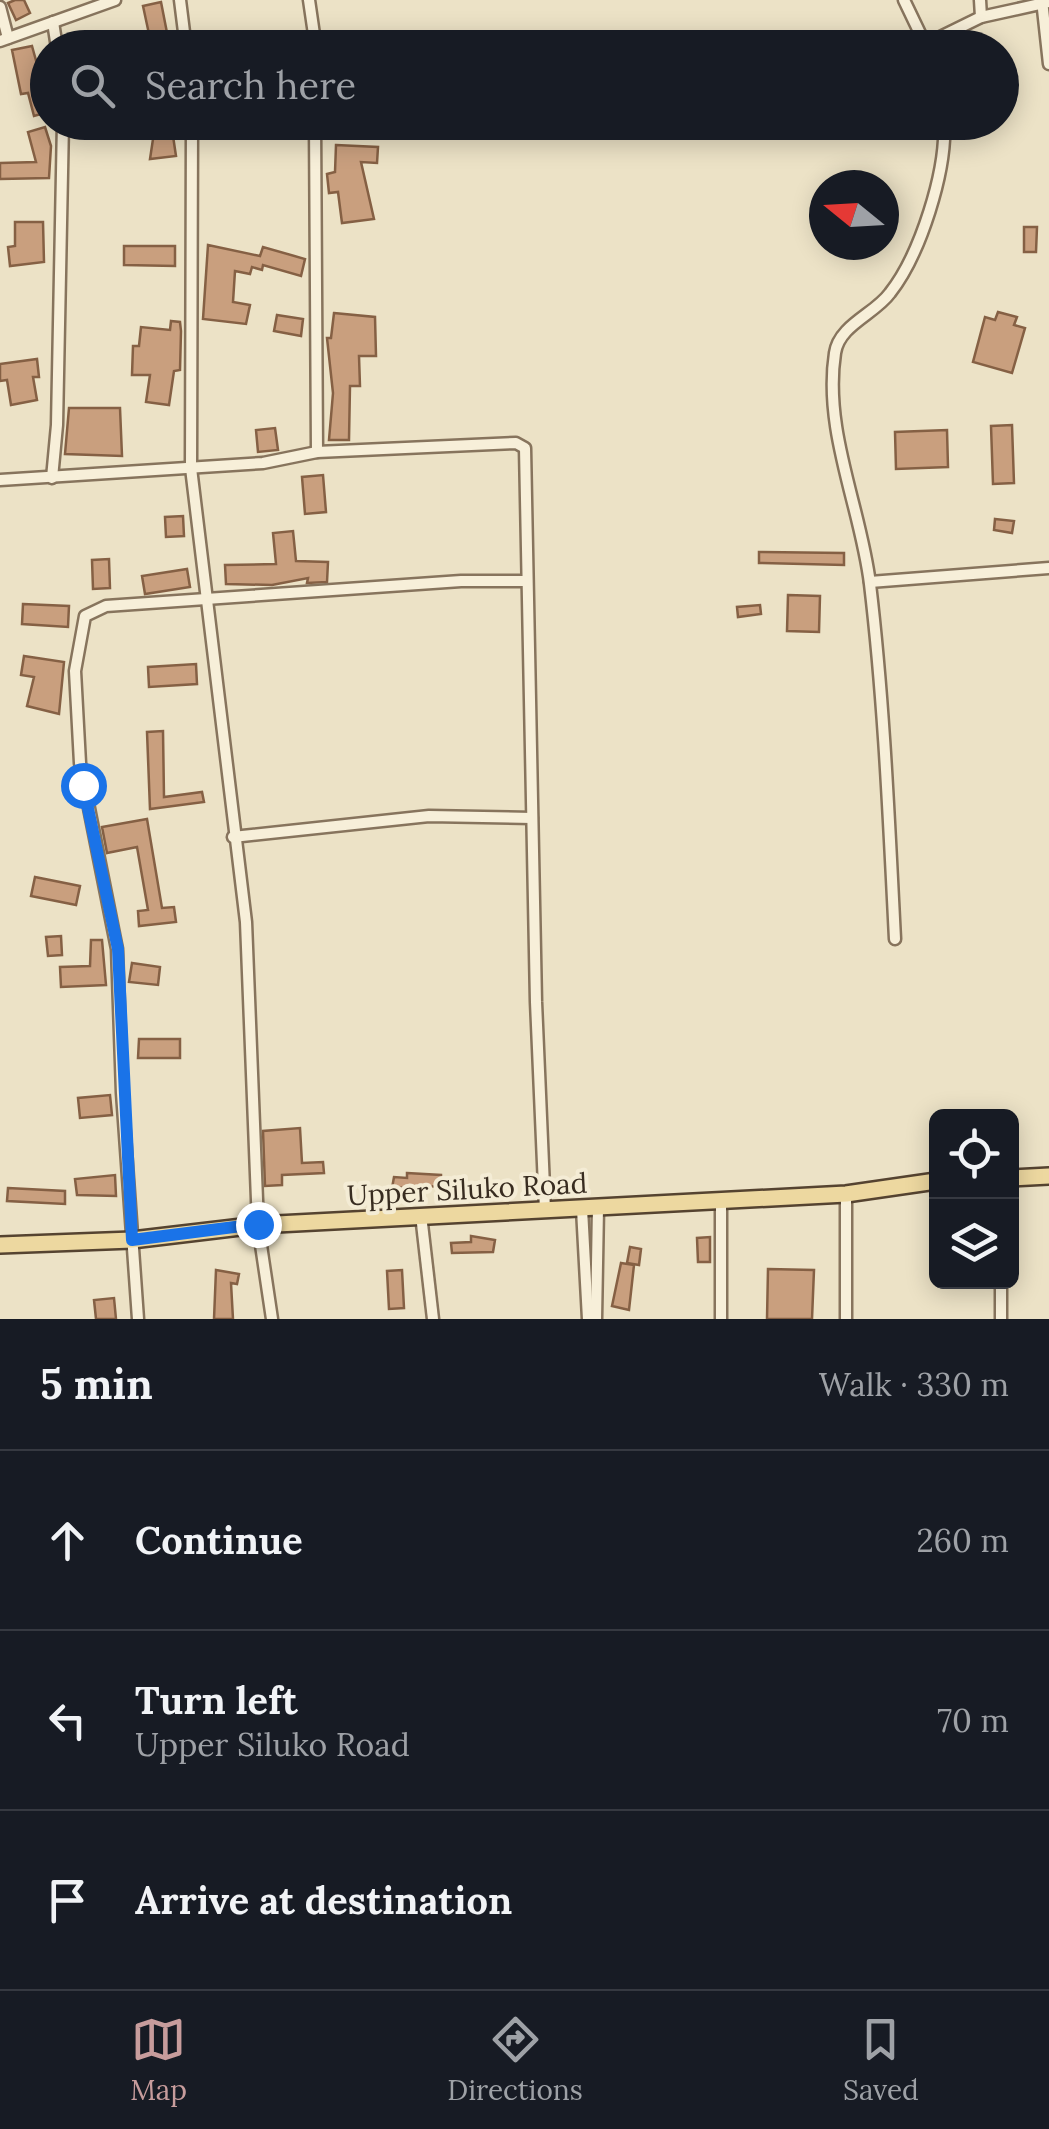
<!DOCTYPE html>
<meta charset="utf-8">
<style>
:root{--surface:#171b24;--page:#242831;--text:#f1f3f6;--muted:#9ea1a6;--line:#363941;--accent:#c79c9c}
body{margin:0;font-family:Lora,serif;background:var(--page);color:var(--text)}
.controls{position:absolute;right:30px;bottom:30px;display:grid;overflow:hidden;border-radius:15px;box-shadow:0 5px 25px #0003}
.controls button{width:90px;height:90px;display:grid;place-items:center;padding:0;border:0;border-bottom:2px solid var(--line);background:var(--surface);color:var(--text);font:50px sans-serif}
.compass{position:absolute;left:809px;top:170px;width:90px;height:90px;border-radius:50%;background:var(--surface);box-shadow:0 5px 25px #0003;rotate:288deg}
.stop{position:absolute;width:30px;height:30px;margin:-22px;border:8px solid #1a73e8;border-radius:50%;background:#fff}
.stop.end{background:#1a73e8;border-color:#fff;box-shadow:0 2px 10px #0008}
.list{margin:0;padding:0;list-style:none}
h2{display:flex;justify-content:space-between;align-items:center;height:130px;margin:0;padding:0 40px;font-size:42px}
h2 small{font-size:32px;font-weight:400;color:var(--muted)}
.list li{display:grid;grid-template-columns:65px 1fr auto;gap:30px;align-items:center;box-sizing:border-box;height:180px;padding:0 40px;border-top:2px solid var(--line)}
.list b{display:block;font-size:38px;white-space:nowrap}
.list p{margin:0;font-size:32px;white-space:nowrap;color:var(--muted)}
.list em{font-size:32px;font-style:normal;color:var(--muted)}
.icon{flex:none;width:55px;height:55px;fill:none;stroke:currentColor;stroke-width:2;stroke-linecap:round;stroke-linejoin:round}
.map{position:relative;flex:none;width:1049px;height:1319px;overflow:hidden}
.search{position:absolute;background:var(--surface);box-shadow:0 5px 25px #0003;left:30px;right:30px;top:30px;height:110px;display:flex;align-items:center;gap:25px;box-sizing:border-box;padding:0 35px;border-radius:55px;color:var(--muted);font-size:38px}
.sheet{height:670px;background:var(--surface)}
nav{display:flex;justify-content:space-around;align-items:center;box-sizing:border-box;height:140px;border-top:2px solid var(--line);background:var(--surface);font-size:28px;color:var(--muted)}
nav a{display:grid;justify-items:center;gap:5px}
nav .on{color:var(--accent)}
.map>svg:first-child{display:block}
</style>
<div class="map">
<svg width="1049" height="1319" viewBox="0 0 1049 1319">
<rect width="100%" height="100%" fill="#ece2c6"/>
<g fill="#c99f7e" stroke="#856044" stroke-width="2.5">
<path d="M15 0H24L30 13 16 20 8 3Z"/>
<path d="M161 2 170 48H152L143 6Z"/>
<path d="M32 46 48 104V112L34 116 28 93 21 94 12 50Z"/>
<path d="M45 127 51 146 49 178 0 179V163L36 162 28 132Z"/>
<path d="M173 136 176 156 150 159 153 139Z"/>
<path d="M336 145 378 147 377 163 361 162 374 219 342 223 338 192 329 193 327 174 335 172Z"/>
<path d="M15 222H43L44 262 10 266 8 247 15 246Z"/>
<path d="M1024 227H1037L1036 252H1024Z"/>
<path d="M208 245 260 256 263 247 305 259 301 276 263 265 262 270 252 267 250 274 235 271 233 302 250 305 246 324 203 319Z"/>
<path d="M124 246H175V266L124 265Z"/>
<path d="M998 312 1017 317 1014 325 1025 328 1012 373 973 362 985 317 995 320Z"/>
<path d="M334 313 375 317 376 356H359L360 386H350L349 440H329L333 393 327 338H331Z"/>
<path d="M277 315 303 319 301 336 274 331Z"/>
<path d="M171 321 180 322 181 331 180 370 174 371 169 405 146 402 150 375H132L133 346H139L141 327 170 330Z"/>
<path d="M37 359 39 377H33L37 400 11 405 7 380 0 381V364Z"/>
<path d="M69 408H120L122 456 65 454Z"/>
<path d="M1012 425 1014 483 993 484 991 426Z"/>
<path d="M275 428 278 450 258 452 256 430Z"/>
<path d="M947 430 948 467 896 469 895 432Z"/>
<path d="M323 475 326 512 305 514 302 477Z"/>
<path d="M183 516 184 536 166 537 165 517Z"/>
<path d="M995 519 1014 521 1012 533 994 530Z"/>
<path d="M293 531 296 561 328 562 327 582 307 583 308 578 272 585 226 584 225 565 276 564 273 533Z"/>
<path d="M759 552 844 553V565L759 563Z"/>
<path d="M109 559 110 588 93 589 92 560Z"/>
<path d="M187 569 190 587 145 594 142 576Z"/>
<path d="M788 595 820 596 819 632 787 631Z"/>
<path d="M23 604 69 606 68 627 22 624Z"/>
<path d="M760 605 761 614 738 617 737 607Z"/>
<path d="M24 656 64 662 59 714 27 706 34 677 21 675Z"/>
<path d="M196 664 197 684 149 687 148 667Z"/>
<path d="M163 731 164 797 202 792 204 802 150 809 147 732Z"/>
<path d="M147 819 162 908 174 907 176 922 139 926 138 911 148 910 137 847 107 853 102 827Z"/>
<path d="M35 877 80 886 76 905 31 896Z"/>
<path d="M61 936 62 955 48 956 46 937Z"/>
<path d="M91 940H102L106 985 61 987 60 967 90 966Z"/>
<path d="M132 963 160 967 158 985 129 982Z"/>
<path d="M139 1039H180V1058H138Z"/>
<path d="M110 1095 112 1115 80 1118 78 1098Z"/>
<path d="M300 1128 302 1163 323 1162 324 1173 282 1175V1185L265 1186 263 1131Z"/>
<path d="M407 1173 441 1175V1186L392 1188 394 1177 407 1178Z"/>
<path d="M115 1175 116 1196 77 1195 75 1179Z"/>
<path d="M8 1188 65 1191V1204L7 1201Z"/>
<path d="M471 1236 495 1240 493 1252 452 1253 451 1243 471 1242Z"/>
<path d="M710 1237V1262H698L697 1238Z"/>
<path d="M630 1247 641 1249 639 1265 627 1263Z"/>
<path d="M621 1263 634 1265 629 1310 612 1306Z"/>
<path d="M768 1269 814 1270 812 1319H767Z"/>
<path d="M216 1270 239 1274 237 1284 231 1283 233 1319H214Z"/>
<path d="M402 1270 404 1308 389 1309 387 1271Z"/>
<path d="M114 1298 116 1319H96L94 1300Z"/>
</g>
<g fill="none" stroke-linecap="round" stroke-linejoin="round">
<g stroke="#87745d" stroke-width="15">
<g id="street">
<path d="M180 0 186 48"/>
<path d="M309 0 316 48"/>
<path d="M904 0 927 48"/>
<path d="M1042 0 1049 64"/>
<path d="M0 7 8 38"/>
<path d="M981 17 1049 2"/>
<path d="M53 22 57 48"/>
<path d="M0 41 115 0"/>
<path d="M926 44 981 17 980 0"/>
<path d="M192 122 191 468 246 922 258 1225 272 1319"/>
<path d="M315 122 317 452"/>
<path d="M52 478 57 425 63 122"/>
<path d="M0 480 263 463 317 452 516 443 525 448 536 1002 545 1210"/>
<path d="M870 582 1049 568"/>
<path d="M233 837 429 816 532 818"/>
<path d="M895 939C889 821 884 701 870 584 861 508 823 431 835 353 839 325 875 314 890 293 920 255 947 171 944 122"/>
<path d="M846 1194V1319"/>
<path d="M721 1201V1319"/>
<path d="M582 1209 588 1319"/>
<path d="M421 1215 433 1319"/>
<path d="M1001 1282V1319"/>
<path d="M138 1319 122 1093 117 949 80 763 75 671 85 616 106 606 461 581H527"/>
<path d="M596 1319 598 1208"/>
</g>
</g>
<g stroke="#554330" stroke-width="20">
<g id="primary">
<path d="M1012 1178 1049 1176"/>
<path d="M0 1245 132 1240 258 1225 846 1194 936 1181"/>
</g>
</g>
<use href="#street" stroke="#f7efd9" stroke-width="10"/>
<use href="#primary" stroke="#edd8a0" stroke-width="15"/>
</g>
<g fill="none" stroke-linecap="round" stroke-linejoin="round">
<path stroke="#1a73e8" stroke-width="12" d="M83 785 118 949 132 1240 258 1224"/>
</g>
<g text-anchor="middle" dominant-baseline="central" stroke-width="8" stroke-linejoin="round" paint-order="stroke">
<g font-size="28" fill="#382c20" stroke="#f4ecd5">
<text transform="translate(467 1189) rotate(-3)">Upper Siluko Road</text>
</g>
</g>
</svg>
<div class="controls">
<button><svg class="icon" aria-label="locate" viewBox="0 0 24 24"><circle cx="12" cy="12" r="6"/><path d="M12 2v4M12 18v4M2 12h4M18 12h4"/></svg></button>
<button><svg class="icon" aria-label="layers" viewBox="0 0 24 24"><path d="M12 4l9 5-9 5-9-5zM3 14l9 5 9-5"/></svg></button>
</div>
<svg class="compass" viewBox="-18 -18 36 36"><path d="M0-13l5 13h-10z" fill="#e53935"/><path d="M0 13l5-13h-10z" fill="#9ea1a6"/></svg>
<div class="stop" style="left:83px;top:785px"></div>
<div class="stop end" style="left:258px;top:1224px"></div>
<div class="search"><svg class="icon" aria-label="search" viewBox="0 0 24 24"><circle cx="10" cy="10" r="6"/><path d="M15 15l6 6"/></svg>Search here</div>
</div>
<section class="sheet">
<h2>5 min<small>Walk · 330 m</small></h2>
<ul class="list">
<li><svg class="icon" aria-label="ahead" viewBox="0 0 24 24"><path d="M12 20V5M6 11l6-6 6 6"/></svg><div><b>Continue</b></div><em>260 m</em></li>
<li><svg class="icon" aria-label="left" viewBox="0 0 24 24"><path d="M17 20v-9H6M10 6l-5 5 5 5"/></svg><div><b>Turn left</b><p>Upper Siluko Road</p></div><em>70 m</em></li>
<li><svg class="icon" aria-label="arrive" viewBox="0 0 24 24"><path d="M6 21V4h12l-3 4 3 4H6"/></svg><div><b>Arrive at destination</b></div></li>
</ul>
</section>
<nav>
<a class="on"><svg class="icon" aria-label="map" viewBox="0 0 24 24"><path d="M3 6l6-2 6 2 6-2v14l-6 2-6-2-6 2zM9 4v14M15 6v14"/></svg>Map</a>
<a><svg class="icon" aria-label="directions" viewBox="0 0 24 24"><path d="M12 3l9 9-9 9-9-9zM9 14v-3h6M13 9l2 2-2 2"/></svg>Directions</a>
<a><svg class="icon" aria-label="saved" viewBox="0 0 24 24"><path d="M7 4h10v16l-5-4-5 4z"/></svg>Saved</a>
</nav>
